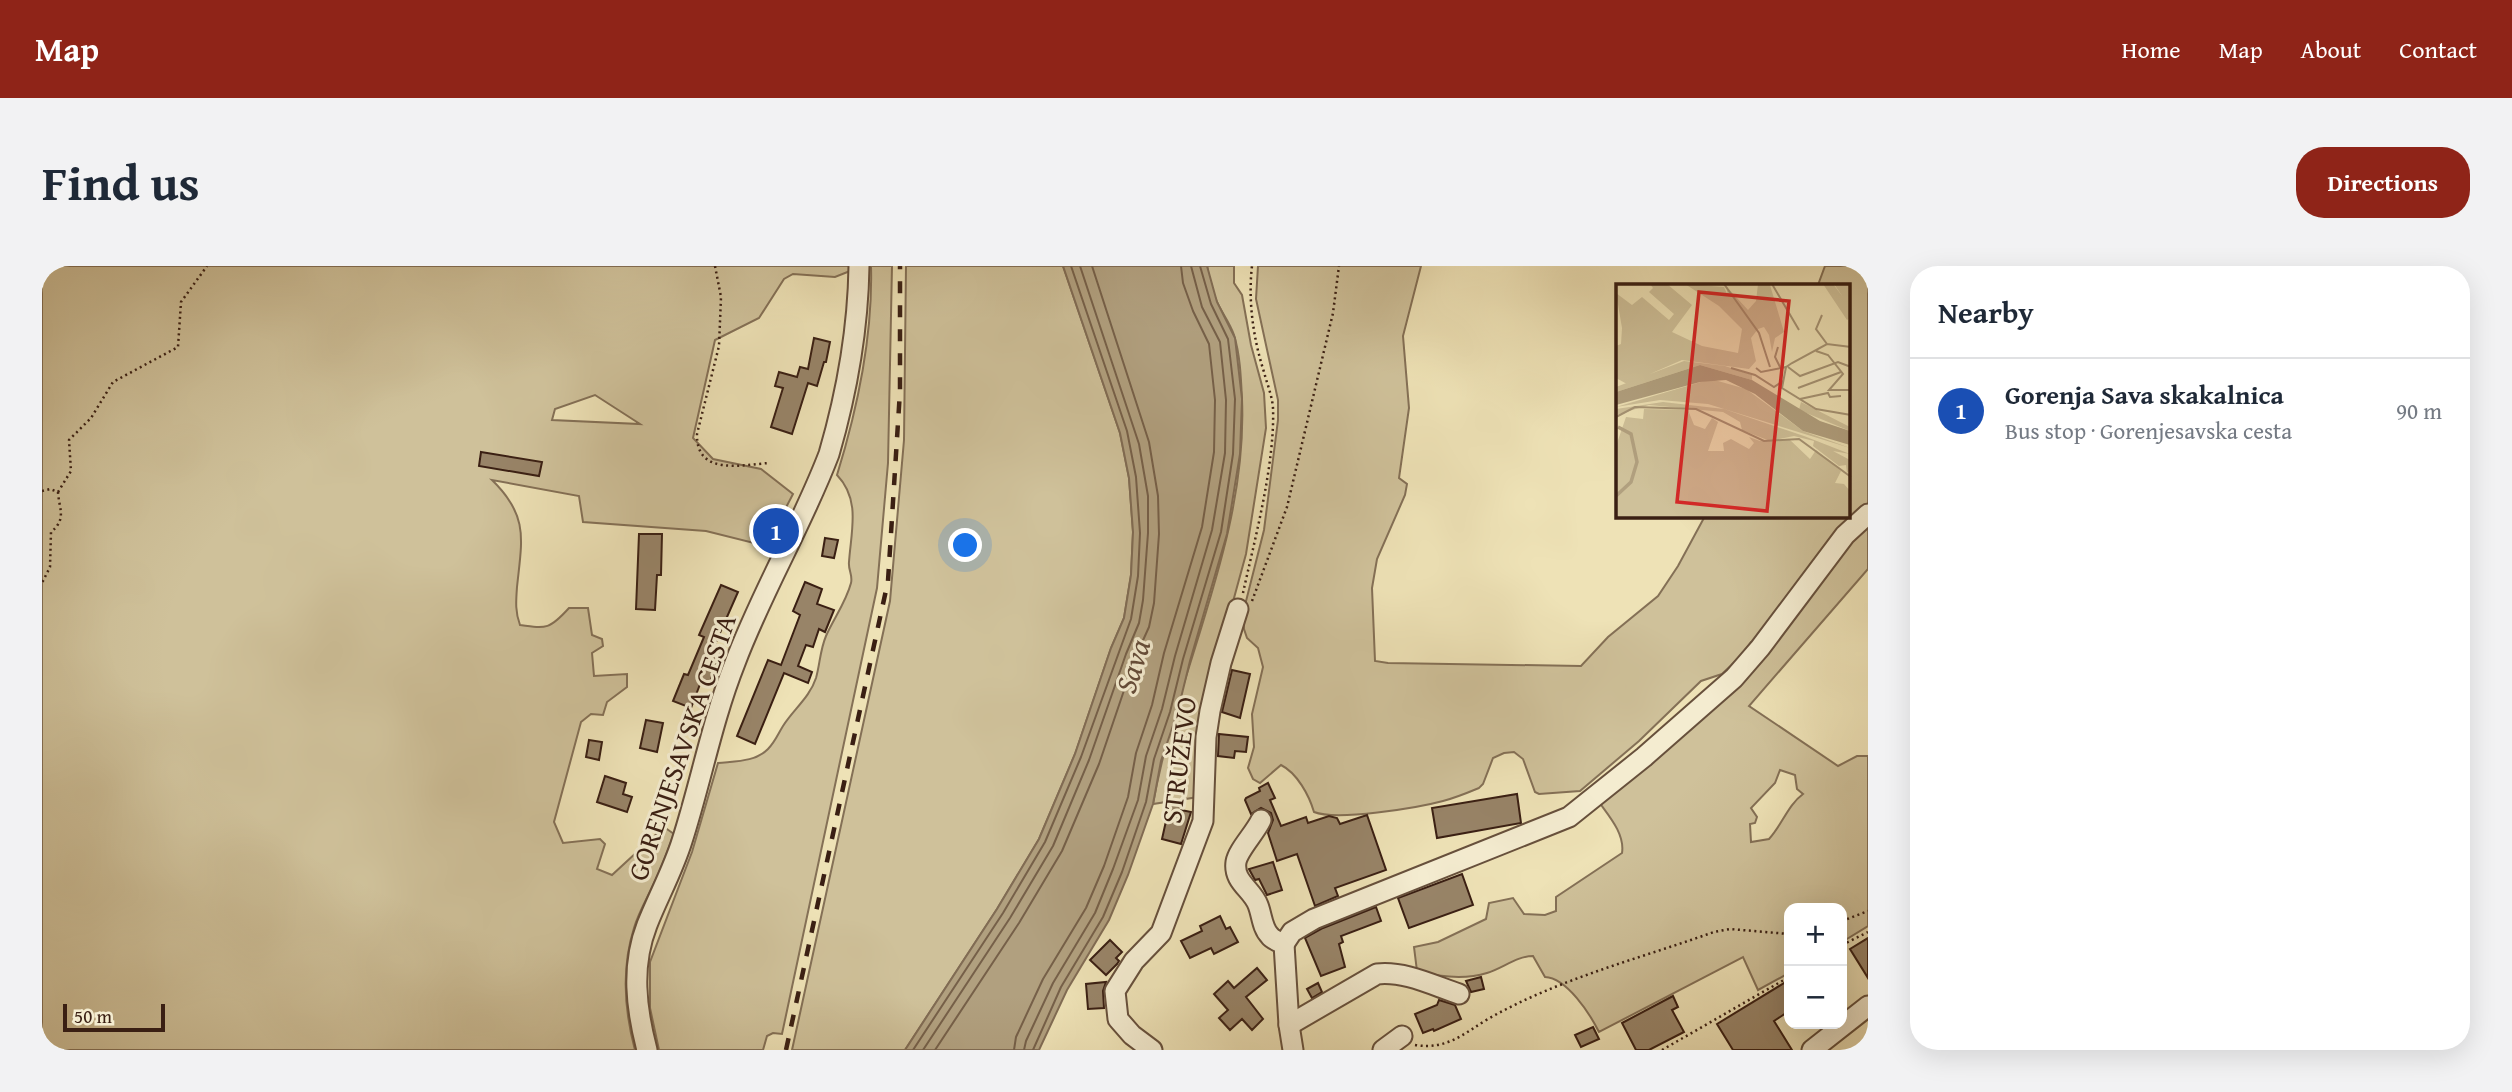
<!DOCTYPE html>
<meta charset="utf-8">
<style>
:root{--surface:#fff;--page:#f2f2f3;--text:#1f2937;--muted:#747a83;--line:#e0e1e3;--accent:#8f2418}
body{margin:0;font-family:"Gentium Book Plus",serif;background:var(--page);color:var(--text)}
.controls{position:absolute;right:21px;bottom:21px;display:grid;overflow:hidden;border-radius:14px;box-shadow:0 7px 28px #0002}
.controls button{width:63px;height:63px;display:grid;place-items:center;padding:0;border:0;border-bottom:2px solid var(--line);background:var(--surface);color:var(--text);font:35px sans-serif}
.scale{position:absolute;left:21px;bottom:18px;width:102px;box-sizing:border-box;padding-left:7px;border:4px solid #3a1f13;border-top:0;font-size:19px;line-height:24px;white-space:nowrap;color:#3a1f13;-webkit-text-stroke:5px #f4ecd0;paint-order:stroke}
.you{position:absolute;left:924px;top:280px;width:24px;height:24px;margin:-18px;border:5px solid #fff;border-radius:50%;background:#1a73e8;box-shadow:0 0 0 10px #1a73e833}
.badge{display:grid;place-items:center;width:46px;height:46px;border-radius:50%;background:var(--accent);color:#fff;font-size:23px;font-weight:700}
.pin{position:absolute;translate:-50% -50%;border:4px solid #fff;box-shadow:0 2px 7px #0006}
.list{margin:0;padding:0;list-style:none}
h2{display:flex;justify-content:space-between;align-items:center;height:91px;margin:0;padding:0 28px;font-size:30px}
h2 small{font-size:23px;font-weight:400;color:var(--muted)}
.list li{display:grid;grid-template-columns:46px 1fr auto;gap:21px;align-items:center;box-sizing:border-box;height:105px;padding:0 28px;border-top:2px solid var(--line)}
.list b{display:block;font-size:26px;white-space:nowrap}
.list p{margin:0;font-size:23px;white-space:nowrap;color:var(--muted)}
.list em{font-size:23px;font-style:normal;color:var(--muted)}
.map{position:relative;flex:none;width:1826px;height:784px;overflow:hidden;border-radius:28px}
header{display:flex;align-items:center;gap:42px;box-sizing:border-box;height:98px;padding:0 35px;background:var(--accent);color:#fff}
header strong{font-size:33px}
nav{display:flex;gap:38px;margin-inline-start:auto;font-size:24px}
.intro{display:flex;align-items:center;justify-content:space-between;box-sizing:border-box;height:168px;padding:0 42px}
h1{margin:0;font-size:49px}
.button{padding:18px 32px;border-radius:28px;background:var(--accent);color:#fff;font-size:24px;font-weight:700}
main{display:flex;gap:42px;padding:0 42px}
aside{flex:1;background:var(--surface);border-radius:28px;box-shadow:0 7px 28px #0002}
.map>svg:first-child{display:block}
</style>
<header>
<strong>Map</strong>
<nav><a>Home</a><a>Map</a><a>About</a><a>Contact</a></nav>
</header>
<div class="intro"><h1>Find us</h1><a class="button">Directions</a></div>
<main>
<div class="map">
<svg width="1826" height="784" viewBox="0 0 1826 784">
<rect width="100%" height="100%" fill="#eee2b6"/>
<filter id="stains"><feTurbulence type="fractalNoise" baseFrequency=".00286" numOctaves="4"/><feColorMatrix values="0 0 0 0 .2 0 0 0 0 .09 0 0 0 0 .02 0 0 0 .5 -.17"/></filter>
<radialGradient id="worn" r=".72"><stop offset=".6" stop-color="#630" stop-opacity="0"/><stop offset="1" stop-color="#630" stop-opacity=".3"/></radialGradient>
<g fill="#cfc19a" stroke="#847056" stroke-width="2" fill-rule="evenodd">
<path d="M0 0H808V5L793 11 751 8 742 13 717 52 673 74 651 172 671 193 719 203 751 228 724 280 664 265 541 256 537 230 450 214C487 250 480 273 475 321 474 335 473 346 478 359 505 363 508 363 527 342H546L550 369 560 373 561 380 550 387 552 410 585 408V421L565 436 561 449 549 448 539 456 512 556 521 577 558 573 563 578 555 603 570 609 622 561 632 568C626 583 621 598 614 613 607 629 597 645 592 662 579 703 582 743 593 784H0ZM553 129 598 158 510 154 513 143Z"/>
<path d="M829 0H850L846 197 835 322 740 768 731 767 725 770 721 784H617L608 742V696L650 586 676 497C694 495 713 496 726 483 733 476 736 468 741 460 751 444 768 431 774 412 778 398 778 384 784 370 792 352 804 336 809 317 811 309 806 304 807 296 809 265 819 234 795 209 816 141 831 71 829 0Z"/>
<path d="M864 0H1021L1078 167 1087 212 1091 266 1089 309 1082 352 1069 382 1033 488 997 573 955 643 863 784H750L848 335 862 174Z"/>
<path d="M1165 0H1192V17L1200 29 1209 79 1222 127 1224 162 1204 288 1183 365 1156 531 1111 538C1135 403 1206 273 1200 133 1199 112 1198 88 1192 69 1188 57 1180 47 1175 36 1170 25 1167 12 1165 0Z"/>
<path d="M1216 0H1379L1361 70 1367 142 1357 212 1365 218 1363 229 1335 293 1330 322 1333 395 1346 397 1539 400 1566 371 1616 330 1636 300 1663 250H1807V19H1776L1783 0H1826V242L1716 376H1709L1698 391 1680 408 1659 415 1597 475 1538 525 1497 528 1493 526 1481 493 1472 486 1462 487 1451 492 1441 518 1437 522C1425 527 1413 532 1401 535 1375 542 1295 555 1272 546 1267 529 1255 507 1239 499L1218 517 1211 513 1206 502 1212 481 1210 448 1221 401 1216 382 1205 372 1202 363 1201 347 1222 264 1236 154V134L1214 33Z"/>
<path d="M1826 254V303L1707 440 1796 500 1815 490H1826V660L1800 676V642H1747V707L1716 724 1701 691 1557 766C1548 748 1525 712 1503 711L1491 690C1475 690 1461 702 1445 707 1422 714 1398 711 1375 705L1372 681 1396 676 1444 653 1447 637 1471 632 1482 648 1503 649 1514 645V631L1580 587C1583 568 1567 550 1557 536L1603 496ZM1738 504 1753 509 1755 523 1761 528C1746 539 1740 559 1727 573L1709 576 1708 558 1713 557 1715 551 1709 542 1733 517Z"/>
</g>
<path fill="#b1a07f" stroke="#816c54" stroke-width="2" d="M1021 0H1165L1175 36 1193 72 1200 133 1198 188 1185 268 1148 395 1135 448 1119 495 1111 538 1086 609 1067 654 1025 724 997 784H863L955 643 997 573 1033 488 1069 382 1082 352 1089 309 1091 266 1087 212 1078 167Z"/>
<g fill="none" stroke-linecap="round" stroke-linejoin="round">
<g stroke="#766049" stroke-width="2">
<path d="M871 784 961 647 1003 576 1039 491 1089 353 1096 310 1098 267 1094 211 1085 165 1029 0"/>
<path d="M881 784 968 652 1011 580 1047 494 1084 388 1097 357 1101 334 1106 267V230L1097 178 1038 0"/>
<path d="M893 784 977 657 1020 585 1057 498 1093 392 1107 361 1112 337 1117 268 1116 230 1107 176 1050 0"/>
<path d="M972 784 974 771 1001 713 1044 642 1062 600 1086 531 1094 487 1110 439 1122 387 1160 261 1172 186 1173 134 1167 78 1151 45 1141 17 1139 0"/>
<path d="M982 784 984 775 1011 717 1053 647 1071 603 1096 534 1104 490 1120 443 1133 390 1170 264 1183 187 1184 134 1178 76 1160 41 1149 0"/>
<path d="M991 784 1019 721 1061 651 1080 606 1104 536 1112 493 1128 446 1141 393 1179 266 1191 188 1193 133 1186 73 1169 38 1158 0"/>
</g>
</g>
<g fill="#988468" stroke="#3a1f13" stroke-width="2">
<path d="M772 72 788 76 784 96H782L775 120 766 117 750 168 729 161 741 122 733 120 737 106 755 111 758 101 766 103Z"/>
<path d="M439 186 500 196 497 210 437 200Z"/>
<path d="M597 268H620L619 309H615L613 344 594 343Z"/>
<path d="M783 272 796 274 792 292 780 290Z"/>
<path d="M763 316 780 323 775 338 792 344 783 366 777 363 771 381 764 379 756 400 770 406 766 417 742 407 713 478 695 470 726 394 739 399 758 349 751 345Z"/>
<path d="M679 319 696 326 670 385 679 388 668 416 660 413 649 442 631 435 642 408 646 409 662 371 657 369Z"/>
<path d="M1190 404 1208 408 1198 452 1180 446Z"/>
<path d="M604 454 621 457 615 486 598 482Z"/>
<path d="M1177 468 1206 471 1204 486 1193 485 1192 492 1176 490Z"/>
<path d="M547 474 560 476 557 494 544 491Z"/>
<path d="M563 510 584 517 581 528 590 531 585 546 555 536Z"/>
<path d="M1226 517 1233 532 1228 534 1239 560 1264 551 1266 557 1287 550 1295 552 1298 558 1325 549 1344 604 1293 622 1296 630 1273 640 1255 588 1235 595 1226 567 1231 554 1229 547 1219 542 1209 548 1203 534 1204 532 1218 525 1217 522Z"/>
<path d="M1475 528 1479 557 1395 572 1390 542Z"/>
<path d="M1128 537 1140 540 1139 544 1149 546 1139 578 1120 573Z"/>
<path d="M1231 596 1240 624 1225 629 1217 613 1213 614 1207 603Z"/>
<path d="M1420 608 1431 639 1367 662 1356 632Z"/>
<path d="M1334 641 1339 655 1299 670 1301 676 1297 678 1303 701 1279 710 1263 672 1281 662Z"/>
<path d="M1178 650 1184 663 1188 661 1196 676 1172 688 1169 682 1148 692 1139 675 1160 665 1158 660Z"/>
<path d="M1826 672V712L1808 683Z"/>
<path d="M1068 674 1080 686 1074 692 1077 695 1075 698 1064 709 1048 694Z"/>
<path d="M1215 702 1225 714 1204 731 1221 753 1210 764 1200 753 1188 764 1177 752 1186 744 1172 728 1186 715 1192 722Z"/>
<path d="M1439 711 1442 723 1429 726 1424 715Z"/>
<path d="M1747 714V745L1732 755 1750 784H1691L1675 758Z"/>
<path d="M1064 716 1061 725 1062 742 1046 743 1044 718Z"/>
<path d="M1276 717 1280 726 1270 732 1265 723Z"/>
<path d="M1631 730 1636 741 1630 744 1642 766 1607 784H1594L1580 757Z"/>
<path d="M1397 734 1413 739 1419 753 1392 765 1391 763 1381 767 1373 748 1395 739Z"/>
<path d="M1551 761 1557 773 1539 781 1533 769Z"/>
</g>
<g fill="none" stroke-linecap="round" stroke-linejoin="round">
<g stroke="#67503c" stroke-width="23">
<g id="minor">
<path d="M1219 554C1213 567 1196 584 1194 596 1191 616 1210 623 1216 639 1220 649 1220 662 1228 670 1231 674 1238 676 1242 678L1247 759 1251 784"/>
<path d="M1242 678 1250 666 1272 653 1527 551 1602 491 1692 412 1718 382 1803 269 1826 248"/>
<path d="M1247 759 1335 708C1363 705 1390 719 1417 728"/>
<path d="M605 784C594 742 589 700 605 659 616 631 631 604 640 575 659 516 670 455 693 397 720 325 760 259 787 188 805 126 816 65 817 0"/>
<path d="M1110 784 1090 769 1076 753 1073 725 1092 695 1119 667 1161 555 1164 471 1168 445 1179 397 1196 343"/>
<path d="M1341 784 1360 770"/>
<path d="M1770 784 1826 740"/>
</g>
</g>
<g stroke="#3a1f13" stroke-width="2.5" stroke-dasharray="2 3.5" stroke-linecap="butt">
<path d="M673 0 679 31 677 80 655 168C654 210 699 199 727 197"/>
<path d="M0 14 15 0"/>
<path d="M0 225 8 223 16 226C17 243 25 253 9 266L8 301 0 317"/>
<path d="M16 226 29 205 27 174 49 152 71 116 136 81 139 36 165 0"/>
<path d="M1201 327C1213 272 1233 198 1231 142 1230 129 1225 118 1222 106 1211 72 1206 34 1210 0"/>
<path d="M1210 335 1245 241 1291 47 1297 0"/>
<path d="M1800 655 1826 645"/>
<path d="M1800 679 1826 666"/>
<path d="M1373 779C1405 784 1421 768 1446 753 1516 713 1596 693 1672 666L1688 663 1747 668"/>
<path d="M1620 784 1747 711"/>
</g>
<use href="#minor" stroke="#f4ecd0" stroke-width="19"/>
<g stroke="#3a1f13" stroke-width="4.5" stroke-dasharray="12 12" stroke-linecap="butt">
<path d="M744 784 846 315 858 125V0"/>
<path d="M1822 784 1826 780"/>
</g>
</g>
<g text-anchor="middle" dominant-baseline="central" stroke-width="6" stroke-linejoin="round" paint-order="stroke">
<g font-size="28" fill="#3a1f13" stroke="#f4ecd0">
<text transform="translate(639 481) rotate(-71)">GORENJESAVSKA CESTA</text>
<text transform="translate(1136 494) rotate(-83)">STRUŽEVO</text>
</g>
<g font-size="30" font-style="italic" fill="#644c39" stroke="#f4ecd0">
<text transform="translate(1090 400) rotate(-73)">Sava</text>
</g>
</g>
<g transform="translate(1574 18)">
<rect width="234" height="234" fill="#eee2b6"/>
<path d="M34 0H51L76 21 56 48 86 62 122 69 126 45 103 22 69 0 108 3 112 12 110 2 132 26 140 17 142 0 154 1 168 48 159 54 156 68 153 51 148 43 142 45 135 54 140 77 133 85 66 76 11 100 0 94V62L5 60 6 44 0 9 16 21 26 13 53 36 58 30 33 8 37 4ZM207 0H217L227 13 218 0H234V34L231 36ZM68 77 109 82 136 91V96L84 81 0 108V103ZM95 95 130 105 187 147 234 164 92 120 44 116 0 123ZM47 118 108 125 188 152 234 170 217 167 234 176V185L231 189 230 181 223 182 197 162 198 157 178 152 154 157 126 146 124 138 107 128 33 121 0 131V125ZM185 118 234 143V147L183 126ZM28 125 72 126 78 141 89 145 96 134 102 138 92 167H108L107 159 115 155 133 165 138 159 133 153 144 157 173 155 194 175 200 166 225 187 219 199 228 200 234 207V234H0V162L10 133 27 135Z" fill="#cfc19a"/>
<path d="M84 81 136 96 204 137 234 147V161L187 147 139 110 110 96 84 98 0 121V108Z" fill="#b1a07f"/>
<path fill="none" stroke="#b1a07f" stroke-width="3.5" d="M0 212 15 198 21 178 15 150 2 143"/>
<path fill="none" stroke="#a69475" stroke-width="2" d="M108 0 143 49 154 83M156 0 183 46M206 31 200 45 211 60M162 63 159 73 164 83M235 63 211 60 176 79 170 83 166 104 200 125 235 131M200 67 212 71 227 90 213 106H235M172 83 184 92 222 78 235 83M115 84 139 91 158 103 167 97M140 84 145 88 170 83M182 104 225 88M184 115 212 109 214 113 225 112M0 133 19 123 80 125 148 157 183 155 235 193"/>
<path fill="#d62828" fill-opacity="0.15" stroke="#d62828" stroke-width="3.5" d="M83 8 173 17 151 227 61 218Z"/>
<rect width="234" height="234" fill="none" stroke="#3a1f13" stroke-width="3.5"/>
</g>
<rect width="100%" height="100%" filter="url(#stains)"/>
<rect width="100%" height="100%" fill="url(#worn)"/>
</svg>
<div class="controls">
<button>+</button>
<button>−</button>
</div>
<div class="scale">50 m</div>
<div class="you"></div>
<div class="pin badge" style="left:734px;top:265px;background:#1a4fb4">1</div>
</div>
<aside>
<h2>Nearby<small></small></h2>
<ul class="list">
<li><span class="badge" style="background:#1a4fb4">1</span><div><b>Gorenja Sava skakalnica</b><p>Bus stop · Gorenjesavska cesta</p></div><em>90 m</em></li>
</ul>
</aside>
</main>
